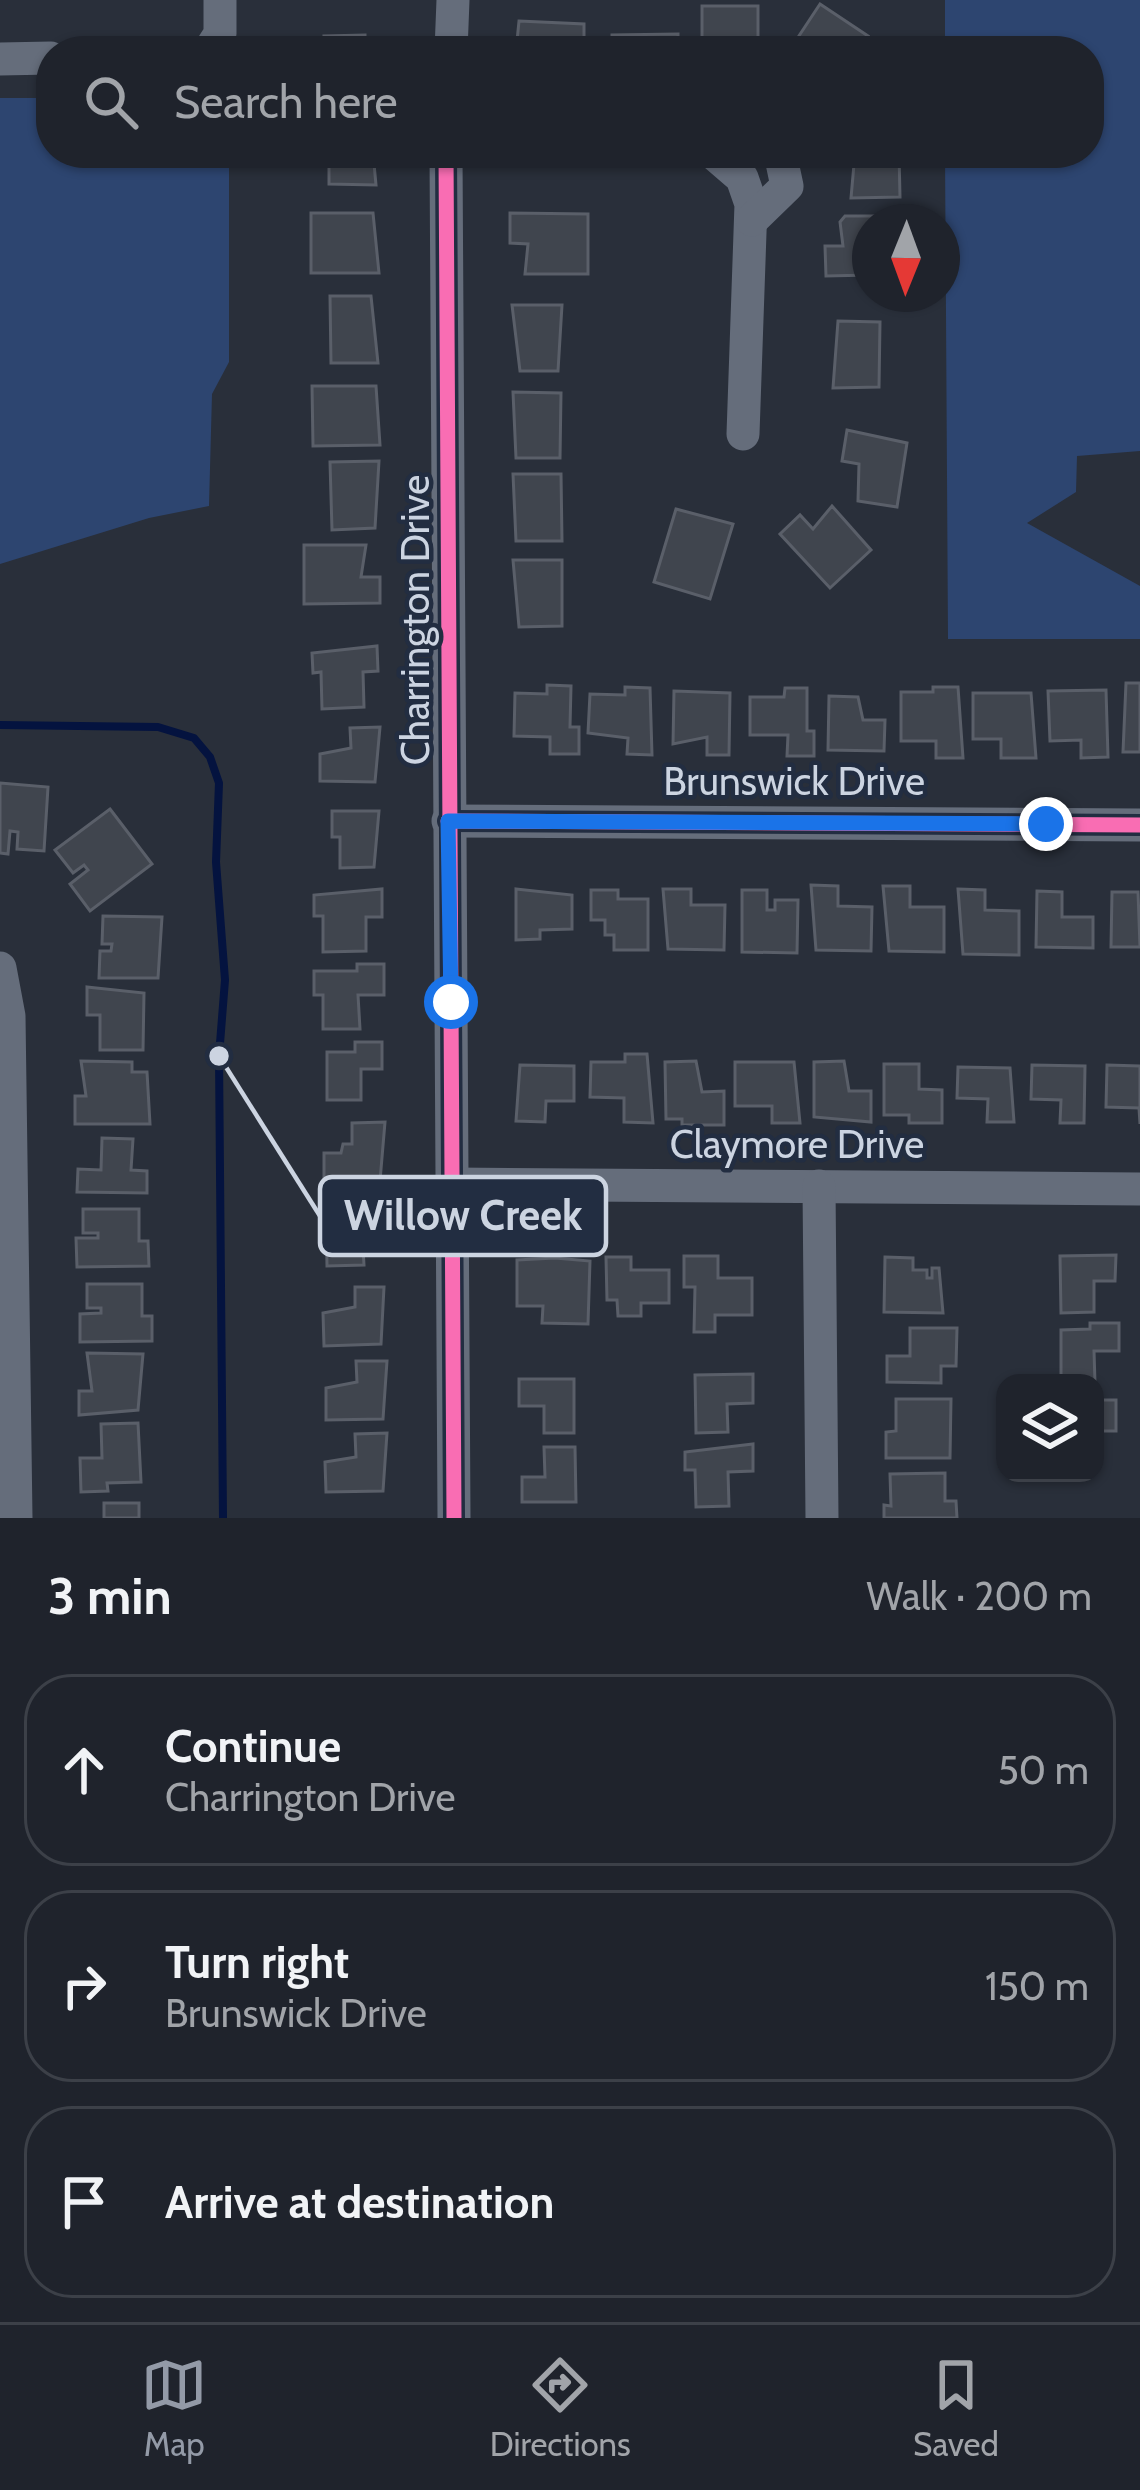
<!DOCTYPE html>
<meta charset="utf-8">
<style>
:root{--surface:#1f232c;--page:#272b34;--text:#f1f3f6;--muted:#a1a4a9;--line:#3c4048;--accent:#939aa7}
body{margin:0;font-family:Cabin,sans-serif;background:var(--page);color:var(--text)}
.controls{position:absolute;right:36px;bottom:36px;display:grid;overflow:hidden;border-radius:24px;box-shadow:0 3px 9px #0004}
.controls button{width:108px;height:108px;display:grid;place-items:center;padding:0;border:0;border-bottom:3px solid var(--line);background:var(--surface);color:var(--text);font:60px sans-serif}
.compass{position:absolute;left:852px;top:204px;width:108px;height:108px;border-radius:50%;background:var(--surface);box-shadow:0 3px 9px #0004;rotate:181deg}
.stop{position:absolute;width:36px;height:36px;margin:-27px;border:9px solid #1a73e8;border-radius:50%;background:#fff}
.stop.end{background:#1a73e8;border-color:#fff;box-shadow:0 3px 12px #0008}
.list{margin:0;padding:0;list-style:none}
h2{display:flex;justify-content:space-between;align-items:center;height:156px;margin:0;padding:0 48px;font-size:51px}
h2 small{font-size:39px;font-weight:400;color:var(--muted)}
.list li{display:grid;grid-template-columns:78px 1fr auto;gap:36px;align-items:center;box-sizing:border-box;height:192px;margin:0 24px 24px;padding:0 24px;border:3px solid var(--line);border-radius:48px}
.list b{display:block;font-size:45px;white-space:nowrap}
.list p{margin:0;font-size:39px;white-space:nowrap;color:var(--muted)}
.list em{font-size:39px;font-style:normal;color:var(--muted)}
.icon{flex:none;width:66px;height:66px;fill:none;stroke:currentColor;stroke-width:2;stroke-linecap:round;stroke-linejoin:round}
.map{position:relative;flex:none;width:1140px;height:1518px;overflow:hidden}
.search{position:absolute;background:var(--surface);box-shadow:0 3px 9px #0004;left:36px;right:36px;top:36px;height:132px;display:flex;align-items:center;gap:30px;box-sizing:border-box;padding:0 42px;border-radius:48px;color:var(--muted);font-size:45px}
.sheet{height:804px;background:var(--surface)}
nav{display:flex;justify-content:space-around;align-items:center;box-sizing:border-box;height:168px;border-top:3px solid var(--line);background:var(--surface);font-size:33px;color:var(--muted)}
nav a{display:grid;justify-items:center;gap:6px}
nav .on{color:var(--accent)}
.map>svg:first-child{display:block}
</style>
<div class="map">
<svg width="1140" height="1518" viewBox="0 0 1140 1518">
<rect width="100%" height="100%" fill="#292f3a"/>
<g fill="#2d4570">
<path d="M945 0H1140V451L1077 456 1076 492 1027 523 1140 586V639H948L945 153H1089V51H945Z"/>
<path d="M0 98H51V153H229V362L212 394 209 506 149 518 0 564Z"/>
</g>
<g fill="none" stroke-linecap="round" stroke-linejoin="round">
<path stroke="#04133f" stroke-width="8" d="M0 725 158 727 194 738 210 757 219 783 216 862 225 980 219 1056 223 1518"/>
</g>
<g fill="#40454e" stroke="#5a5f69" stroke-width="3">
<path d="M820 4 868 36 858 51H789Z"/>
<rect x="702" y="6" width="56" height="45"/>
<path d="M519 21 584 24V51H516Z"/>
<path d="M678 34V51H612V35Z"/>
<path d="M365 35V51H325L324 36Z"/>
<path d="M329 153H373L376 185 329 184Z"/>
<path d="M855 153H899L900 197 851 198Z"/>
<path d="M311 213H373L379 273H311Z"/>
<path d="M510 213 588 214V274H525L528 244 510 243Z"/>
<path d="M845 216H902V222H870V275L826 276 825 246H843L840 222Z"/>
<path d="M330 296H371L378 363H331Z"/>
<path d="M512 305H562L558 371H520Z"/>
<path d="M838 321 880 322 879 387 833 388Z"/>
<path d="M312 386H376L380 445 313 446Z"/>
<path d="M513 392 561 393 560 458H516Z"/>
<path d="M847 430 907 443 897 507 858 501 859 464 842 461Z"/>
<path d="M379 461 375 528 332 530 330 462Z"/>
<path d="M513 474H561L562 541H516Z"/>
<path d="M832 506 871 550 830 588 780 534 800 515 813 529Z"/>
<path d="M676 509 733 524 710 599 654 582Z"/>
<path d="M304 545H366L361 577H380V603L304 604Z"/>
<path d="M513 560H562V626L519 627Z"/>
<path d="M377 646 378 671 363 672 364 707 322 709 321 672 313 673 312 653Z"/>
<path d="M1126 683H1140V752H1123Z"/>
<path d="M547 685 571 686 570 727H579V754H550V737L514 736 515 693 547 694Z"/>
<path d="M625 687 650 688 652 755 627 754 628 738 588 733 590 694 625 695Z"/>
<path d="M933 687H958L963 758H936V741H901V692H933Z"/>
<path d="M785 688H807V731H814V756H787L788 735H750V697H784Z"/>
<path d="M1106 690 1108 757 1081 758V740L1050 741 1048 691Z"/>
<path d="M674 691 730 693 729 755H707V737L673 744Z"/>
<path d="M973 693H1031L1036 758H1001V739H973Z"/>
<path d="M829 696 858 697 863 720H885L884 751 828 750Z"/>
<path d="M380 727 375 782 320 781V754L351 748 350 728Z"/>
<path d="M0 783 48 787 44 851 17 849 18 832 10 831 8 854 0 853Z"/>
<path d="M110 809 152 864 90 911 70 884 88 870 84 865 73 873 55 850Z"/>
<path d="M332 811H379L374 867 340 868V837H332Z"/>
<path d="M811 885 838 886V906L872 907 871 951 816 950Z"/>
<path d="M883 886H910V907H944V952L889 951Z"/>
<path d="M382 889V917H366V951L323 952V916H314V895Z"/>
<path d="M516 889 572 895V929L540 930V939L516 940Z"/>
<path d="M663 889H691V905H725L724 950 668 949Z"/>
<path d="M958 889 985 890V910L1019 911V955L963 954Z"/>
<path d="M591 890H618V899H648V950H614V935H605V920H591Z"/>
<path d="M742 890H767V910H775V900H798L797 953 742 952Z"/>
<path d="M1037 891 1062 892V917H1093V948L1036 947Z"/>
<path d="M1112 892H1138L1140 947H1111Z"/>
<path d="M103 916 162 917 158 978H99L100 951H111L112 944H102Z"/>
<path d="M357 964H384V995H358L360 1029H323V995H314V971H357Z"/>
<path d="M87 987 144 993 143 1050H100V1015H87Z"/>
<path d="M355 1042H382V1069H361V1100H327V1052H355Z"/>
<path d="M625 1054H647L653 1123 624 1122V1098L590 1097 591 1062H625Z"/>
<path d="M81 1061 132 1062V1072H147L150 1124H75V1096H86Z"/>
<path d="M696 1061 702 1092 724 1091V1125H682V1119H666L665 1062Z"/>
<path d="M844 1061 849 1091H871V1122L814 1117V1062Z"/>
<path d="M735 1062H794L800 1123H772V1106H735Z"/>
<path d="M884 1064H919V1089L942 1090V1123H909V1115H884Z"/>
<path d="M520 1065 574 1066V1101H546L545 1122 516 1121Z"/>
<path d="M1032 1065 1085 1066 1084 1123H1060L1061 1100 1031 1099Z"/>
<path d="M1107 1065 1140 1066V1124L1139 1108 1106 1107Z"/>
<path d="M958 1067 1010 1068 1014 1122H987L988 1099 957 1098Z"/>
<path d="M385 1122 380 1181H324V1153H341L343 1144H352V1123Z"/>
<path d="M102 1138 133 1139 131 1170 147 1171V1193L77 1192 78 1169 101 1170Z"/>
<path d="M384 1198V1228L362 1229 364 1265 327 1266 326 1209 355 1207V1199Z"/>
<path d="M83 1209H139V1241H148L149 1266 77 1267 76 1238H98V1233H83Z"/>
<path d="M1116 1255 1115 1281H1094V1312L1061 1313 1060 1256Z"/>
<path d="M684 1256H718V1278H752V1315H715V1332H694L695 1287H684Z"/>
<path d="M606 1257H631V1270H669V1303H641V1316H618L617 1300H607Z"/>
<path d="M885 1257 913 1258V1270H927V1278H932V1268H939L943 1313 884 1312Z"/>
<path d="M555 1258 590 1261 588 1324 542 1323 543 1306H517V1260Z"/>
<path d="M87 1284H142V1316H152V1341L80 1342V1314L101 1313V1308H87Z"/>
<path d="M355 1287H384L381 1344 324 1346 323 1313 355 1307Z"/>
<path d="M1090 1323H1119V1351H1094L1095 1383H1061V1330L1090 1329Z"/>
<path d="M910 1328H957L956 1366H941V1383L887 1382V1356H910Z"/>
<path d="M87 1353 143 1354 138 1410 79 1415V1391H92Z"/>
<path d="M356 1361H387L383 1419 326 1420V1388L357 1382Z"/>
<path d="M753 1374V1403L727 1404 728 1432 696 1433 695 1375Z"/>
<path d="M519 1379H574V1433H544V1406H519Z"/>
<path d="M896 1399H951L950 1458H886V1432L896 1431Z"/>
<path d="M1095 1400H1116V1431H1095V1466Z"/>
<path d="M138 1423 141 1482 107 1483 108 1491 81 1492 80 1458H102L101 1424Z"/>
<path d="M387 1433 383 1491 326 1492 325 1462 356 1457 355 1434Z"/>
<path d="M753 1444V1471L728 1472 729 1506 696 1507 695 1470H685V1452Z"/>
<path d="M544 1447H575L576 1502H522V1477H545Z"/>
<path d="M945 1473V1501H956L957 1518H884V1505L891 1506 890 1474Z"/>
<rect x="104" y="1503" width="35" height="15"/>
</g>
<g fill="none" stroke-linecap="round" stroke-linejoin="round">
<g stroke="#656d7b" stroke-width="33">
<path d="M209 51 220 34V0"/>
<path d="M451 51 453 0"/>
<path d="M0 59 51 58"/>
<path d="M446 153 454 1518"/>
<path d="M713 153 742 178 751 204 743 434"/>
<path d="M752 220 787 186 780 153"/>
<path d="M448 821 1140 825"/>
<path d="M0 968 9 1016 16 1518"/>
<path d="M453 1184 1140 1189"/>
<path d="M819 1186 822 1518"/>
</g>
<g stroke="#222d41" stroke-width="22">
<g id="cycleway">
<path d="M446 153 454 1518"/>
<path d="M448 821 1140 825"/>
</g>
</g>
<use href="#cycleway" stroke="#f96db3" stroke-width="15"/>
</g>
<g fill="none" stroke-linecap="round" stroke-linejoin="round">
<path stroke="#1a73e8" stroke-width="15" d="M451 1002 448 821 1046 824"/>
</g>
<g text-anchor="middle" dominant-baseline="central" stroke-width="9" stroke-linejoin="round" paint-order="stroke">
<g font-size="39" fill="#ccd4e1" stroke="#222d41">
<text transform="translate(415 620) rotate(-90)">Charrington Drive</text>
<text x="794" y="781">Brunswick Drive</text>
<text x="797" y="1144">Claymore Drive</text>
</g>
</g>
<path fill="none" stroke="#ccd4e1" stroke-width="4.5" d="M219 1056L320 1216"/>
<circle fill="#ccd4e1" stroke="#222d41" stroke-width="4.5" cx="219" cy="1056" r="12"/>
<rect fill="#222d41" stroke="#ccd4e1" stroke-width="4.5" x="320" y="1177" width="286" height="78" rx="12"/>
<g font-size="42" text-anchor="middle" font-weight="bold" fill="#ccd4e1">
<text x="463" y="1230">Willow Creek</text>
</g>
</svg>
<div class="controls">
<button><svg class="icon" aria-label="layers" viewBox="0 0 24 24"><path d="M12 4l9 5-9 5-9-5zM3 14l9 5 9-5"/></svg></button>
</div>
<svg class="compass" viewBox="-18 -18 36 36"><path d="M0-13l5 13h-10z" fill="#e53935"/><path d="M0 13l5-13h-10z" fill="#a1a4a9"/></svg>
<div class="stop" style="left:451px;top:1002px"></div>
<div class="stop end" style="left:1046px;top:824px"></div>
<div class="search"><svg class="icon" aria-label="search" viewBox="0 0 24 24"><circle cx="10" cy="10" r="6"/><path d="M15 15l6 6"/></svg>Search here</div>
</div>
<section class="sheet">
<h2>3 min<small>Walk · 200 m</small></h2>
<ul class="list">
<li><svg class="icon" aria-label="ahead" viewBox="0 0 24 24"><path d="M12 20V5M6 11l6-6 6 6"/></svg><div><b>Continue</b><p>Charrington Drive</p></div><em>50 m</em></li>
<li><svg class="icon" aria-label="right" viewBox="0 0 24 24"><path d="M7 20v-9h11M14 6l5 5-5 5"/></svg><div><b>Turn right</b><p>Brunswick Drive</p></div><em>150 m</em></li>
<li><svg class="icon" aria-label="arrive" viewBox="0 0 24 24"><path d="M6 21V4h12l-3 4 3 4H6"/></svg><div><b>Arrive at destination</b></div></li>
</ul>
</section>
<nav>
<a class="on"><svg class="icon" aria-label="map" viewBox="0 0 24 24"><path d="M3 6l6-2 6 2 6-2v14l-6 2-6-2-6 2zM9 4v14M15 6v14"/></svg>Map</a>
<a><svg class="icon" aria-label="directions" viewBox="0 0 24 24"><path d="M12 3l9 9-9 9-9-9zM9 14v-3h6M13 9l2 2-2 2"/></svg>Directions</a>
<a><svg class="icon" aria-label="saved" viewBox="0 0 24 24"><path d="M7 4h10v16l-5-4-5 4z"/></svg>Saved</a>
</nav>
